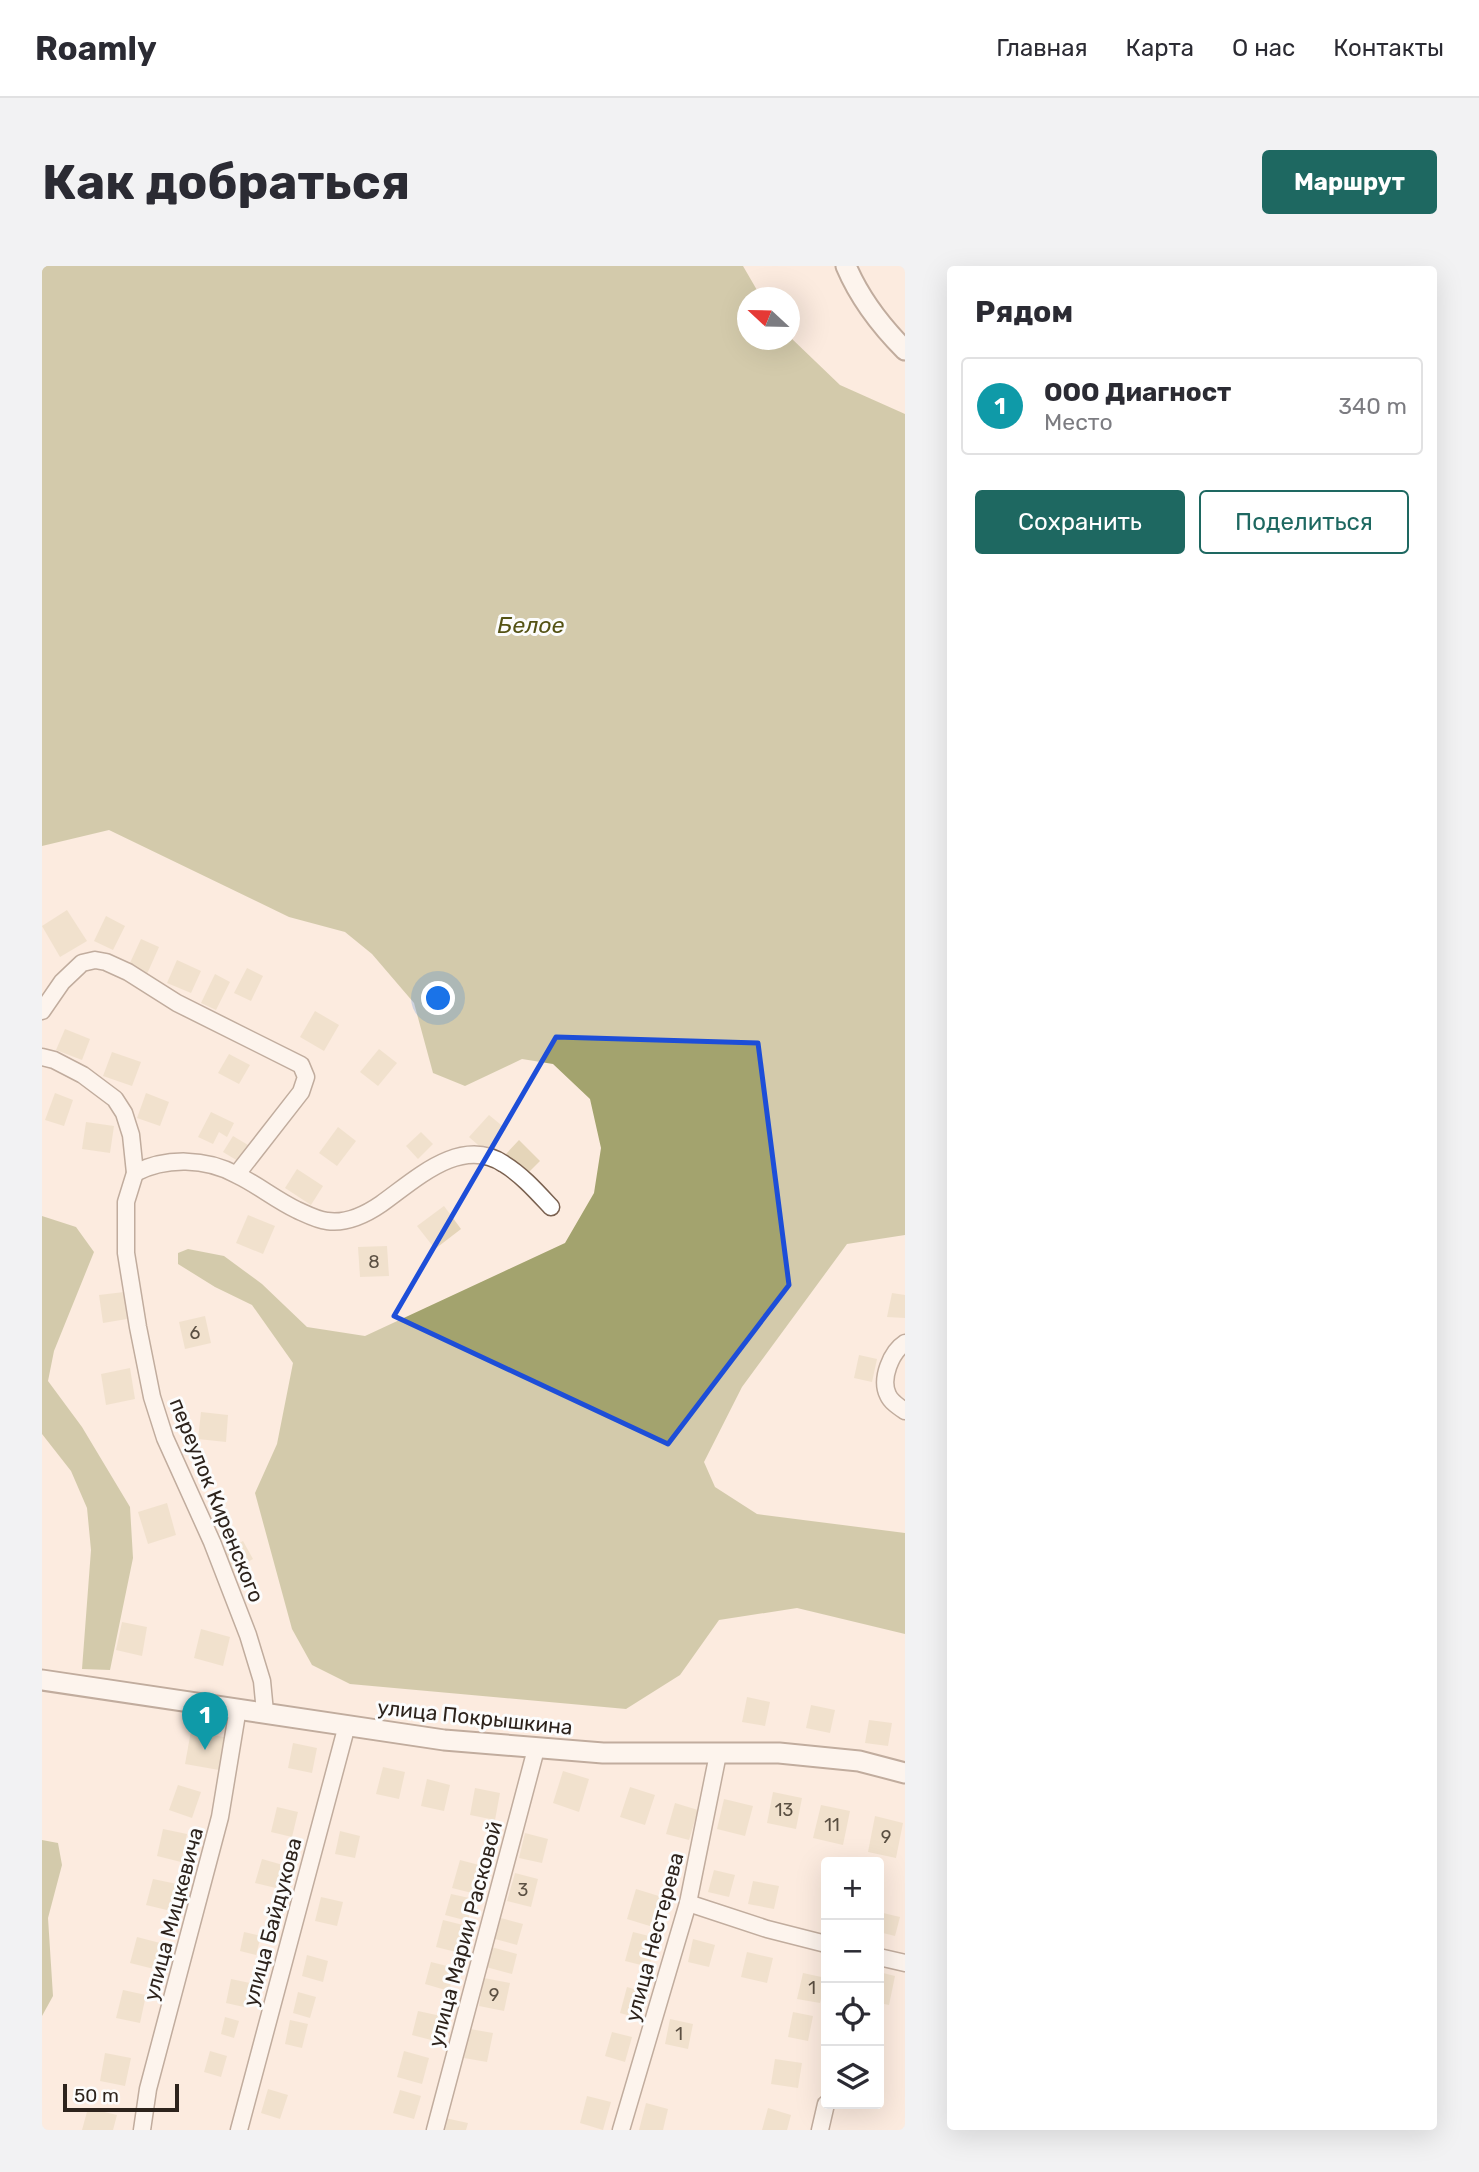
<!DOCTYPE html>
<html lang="ru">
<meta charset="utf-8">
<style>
:root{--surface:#fff;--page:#f2f2f3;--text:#2b2b33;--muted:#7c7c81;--line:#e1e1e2;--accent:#1e6861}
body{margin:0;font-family:Rubik,sans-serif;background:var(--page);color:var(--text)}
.controls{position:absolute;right:21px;bottom:21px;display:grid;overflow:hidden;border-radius:7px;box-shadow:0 7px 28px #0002}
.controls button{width:63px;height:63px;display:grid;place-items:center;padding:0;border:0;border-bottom:2px solid var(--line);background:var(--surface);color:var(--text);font:35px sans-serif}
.compass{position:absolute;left:695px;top:21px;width:63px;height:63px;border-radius:50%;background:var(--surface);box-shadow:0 7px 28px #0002;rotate:292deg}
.scale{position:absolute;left:21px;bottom:18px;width:116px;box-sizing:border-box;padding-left:7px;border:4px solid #2d231c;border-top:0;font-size:19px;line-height:24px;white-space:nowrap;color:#2d231c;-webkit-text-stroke:5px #fcfcfc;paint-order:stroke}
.you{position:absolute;left:397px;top:733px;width:24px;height:24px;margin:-18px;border:5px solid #fff;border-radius:50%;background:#1a73e8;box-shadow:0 0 0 10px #1a73e833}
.badge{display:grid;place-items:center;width:46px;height:46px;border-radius:50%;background:var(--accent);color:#fff;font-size:23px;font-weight:700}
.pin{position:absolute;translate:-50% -58px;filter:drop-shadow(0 2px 4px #0008)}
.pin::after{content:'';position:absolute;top:37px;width:24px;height:21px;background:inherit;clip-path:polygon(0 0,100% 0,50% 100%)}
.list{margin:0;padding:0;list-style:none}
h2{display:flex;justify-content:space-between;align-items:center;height:91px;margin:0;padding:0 28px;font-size:30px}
h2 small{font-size:23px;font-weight:400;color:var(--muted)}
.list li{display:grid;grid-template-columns:46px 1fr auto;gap:21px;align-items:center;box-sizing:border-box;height:98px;margin:0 14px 14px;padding:0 14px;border:2px solid var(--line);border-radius:7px}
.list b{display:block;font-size:26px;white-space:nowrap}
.list p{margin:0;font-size:23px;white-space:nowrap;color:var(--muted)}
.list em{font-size:23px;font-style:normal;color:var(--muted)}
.actions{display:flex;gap:14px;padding:21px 28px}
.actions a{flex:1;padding:16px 0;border:2px solid var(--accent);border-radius:7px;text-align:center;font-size:24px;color:var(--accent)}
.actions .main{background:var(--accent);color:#fff}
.icon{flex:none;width:38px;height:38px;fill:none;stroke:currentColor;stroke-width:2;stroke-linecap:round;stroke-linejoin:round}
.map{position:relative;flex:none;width:863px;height:1864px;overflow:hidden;border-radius:7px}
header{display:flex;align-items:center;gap:42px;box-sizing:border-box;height:98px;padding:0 35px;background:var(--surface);border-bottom:2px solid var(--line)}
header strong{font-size:33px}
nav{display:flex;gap:38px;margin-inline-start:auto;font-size:24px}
.intro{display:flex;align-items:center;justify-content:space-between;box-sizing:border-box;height:168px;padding:0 42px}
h1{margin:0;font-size:49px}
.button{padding:18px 32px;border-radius:7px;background:var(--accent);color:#fff;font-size:24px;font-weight:700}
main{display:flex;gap:42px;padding:0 42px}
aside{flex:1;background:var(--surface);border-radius:7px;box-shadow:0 7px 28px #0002}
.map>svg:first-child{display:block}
</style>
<header>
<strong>Roamly</strong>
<nav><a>Главная</a><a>Карта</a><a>О нас</a><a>Контакты</a></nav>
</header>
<div class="intro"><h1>Как добраться</h1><a class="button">Маршрут</a></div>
<main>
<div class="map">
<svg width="863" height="1864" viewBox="0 0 863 1864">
<rect width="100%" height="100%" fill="#fcebdf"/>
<g fill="#a3a36e">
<path d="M0 0H701L719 31 706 32V74H748V71L798 119 863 148V969L805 978 700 1121 662 1196 673 1221 715 1248 863 1267V1368L755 1342 677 1354 638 1409 584 1443 308 1418 270 1399 250 1363 213 1227 235 1178 251 1097 210 1039 173 1021 136 998V987L146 983 182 990 220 1018 265 1061 323 1070 523 977 552 927 559 882 548 833 511 798 480 793 423 820 391 807 372 737 330 688 303 666 247 651 67 564 0 580Z"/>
<path d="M0 950 34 961 52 986 12 1085 6 1115 40 1161 88 1241 91 1292 68 1404 40 1403 49 1284 45 1242 29 1205 0 1168Z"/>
<path d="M0 1574 16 1577 20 1599 6 1652 11 1730 0 1750Z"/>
</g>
<g fill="#e5d5b9">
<path d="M25 644 45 675 18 691 0 660Z"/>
<path d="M64 650 83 660 71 684 52 675Z"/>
<path d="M99 673 117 681 105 708 87 699Z"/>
<path d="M135 694 159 705 149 727 125 717Z"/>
<path d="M205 702 221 710 209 735 192 727Z"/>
<path d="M173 708 188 716 174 744 159 737Z"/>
<path d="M273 745 297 759 282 785 258 771Z"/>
<path d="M23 763 48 773 40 794 14 784Z"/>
<path d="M337 783 355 797 336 820 318 806Z"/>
<path d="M70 786 99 796 90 820 61 810Z"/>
<path d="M187 788 208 799 197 818 176 807Z"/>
<path d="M13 827 31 834 22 860 3 854Z"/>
<path d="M104 827 127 836 118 860 95 852Z"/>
<path d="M169 846 192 857 185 871 177 866 171 878 156 871Z"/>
<path d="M447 849 464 863 444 886 427 871Z"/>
<path d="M44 856 72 860 68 887 40 883Z"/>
<path d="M296 861 314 875 295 900 277 887Z"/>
<path d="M379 866 391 878 376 893 364 880Z"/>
<path d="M191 870 206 879 196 895 181 886Z"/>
<path d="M477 874 498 895 484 909 464 888Z"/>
<path d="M255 903 281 920 269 939 243 922Z"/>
<path d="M402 940 419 963 393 983 375 960Z"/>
<path d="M206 949 233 960 221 988 194 977Z"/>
<path d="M345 980 347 1010 318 1011 316 981Z"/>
<path d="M82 1026 85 1053 61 1057 57 1029Z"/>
<path d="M850 1027 863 1029V1052L845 1051Z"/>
<path d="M163 1050 169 1077 143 1083 137 1056Z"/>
<path d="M817 1089 835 1093 830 1116 812 1112Z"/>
<path d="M88 1102 93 1133 64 1139 59 1108Z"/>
<path d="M159 1146 186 1149 184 1176 156 1173Z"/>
<path d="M125 1237 134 1269 106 1278 96 1246Z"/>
<path d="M201 1275 211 1293 191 1304 181 1286Z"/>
<path d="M80 1356 105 1361 100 1390 74 1384Z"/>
<path d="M159 1363 188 1371 181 1400 152 1392Z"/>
<path d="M705 1431 728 1436 723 1460 700 1456Z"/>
<path d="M769 1439 793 1444 788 1467 764 1462Z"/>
<path d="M827 1454 850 1457 846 1480 823 1477Z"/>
<path d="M149 1465 182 1471 177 1504 143 1498Z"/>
<path d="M251 1477 275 1482 270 1507 246 1502Z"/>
<path d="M341 1501 363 1506 357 1533 334 1528Z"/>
<path d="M521 1505 547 1513 537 1546 511 1537Z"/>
<path d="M385 1513 408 1519 402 1545 379 1540Z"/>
<path d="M136 1519 159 1526 150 1552 127 1544Z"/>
<path d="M588 1521 613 1529 603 1559 578 1551Z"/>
<path d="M433 1522 458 1527 453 1554 428 1549Z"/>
<path d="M731 1526 760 1532 754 1563 725 1557Z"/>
<path d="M682 1533 711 1540 703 1570 675 1563Z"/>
<path d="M633 1537 656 1544 647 1574 624 1568Z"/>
<path d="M779 1539 808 1545 801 1579 771 1572Z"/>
<path d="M235 1541 256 1546 250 1571 229 1566Z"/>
<path d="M833 1550 861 1557 854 1592 826 1586Z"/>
<path d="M121 1563 145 1568 139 1596 115 1590Z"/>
<path d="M298 1565 318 1570 313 1592 293 1588Z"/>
<path d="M483 1567 506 1573 500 1597 477 1592Z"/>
<path d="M220 1593 241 1599 234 1622 213 1617Z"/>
<path d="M418 1594 441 1600 434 1628 410 1622Z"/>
<path d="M672 1604 693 1609 687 1631 666 1626Z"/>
<path d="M473 1607 496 1613 489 1641 465 1635Z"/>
<path d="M111 1613 135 1618 129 1645 104 1639Z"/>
<path d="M711 1615 737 1620 732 1643 706 1638Z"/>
<path d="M594 1623 620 1631 611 1661 585 1653Z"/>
<path d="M409 1628 432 1633 426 1655 403 1649Z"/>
<path d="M279 1631 301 1636 295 1660 273 1655Z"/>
<path d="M837 1646 858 1651 853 1670 837 1666Z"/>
<path d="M459 1652 481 1658 475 1679 453 1673Z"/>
<path d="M401 1654 425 1660 418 1687 394 1681Z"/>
<path d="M202 1666 219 1670 214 1689 198 1685Z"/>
<path d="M591 1666 615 1672 607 1701 583 1695Z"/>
<path d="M95 1671 118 1677 112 1703 88 1697Z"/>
<path d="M651 1673 673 1679 667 1701 646 1696Z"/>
<path d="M449 1681 475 1688 470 1708 444 1701Z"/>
<path d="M705 1686 731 1692 725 1717 699 1711Z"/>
<path d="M265 1689 286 1695 281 1716 260 1710Z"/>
<path d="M389 1696 413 1702 407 1725 383 1718Z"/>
<path d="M837 1706 853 1710 847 1739 837 1737Z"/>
<path d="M761 1707 784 1712 778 1737 755 1733Z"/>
<path d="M442 1712 468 1717 462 1745 437 1740Z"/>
<path d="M189 1713 208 1717 202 1741 184 1737Z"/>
<path d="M585 1721 606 1727 599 1753 578 1747Z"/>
<path d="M81 1724 104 1729 98 1757 74 1752Z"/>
<path d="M256 1726 274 1731 268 1752 251 1747Z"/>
<path d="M376 1745 399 1750 393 1775 370 1769Z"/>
<path d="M751 1746 771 1750 766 1775 746 1771Z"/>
<path d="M183 1751 197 1755 192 1772 179 1768Z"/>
<path d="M628 1753 651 1758 646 1783 623 1778Z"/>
<path d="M248 1754 266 1758 260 1782 243 1778Z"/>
<path d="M428 1763 451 1767 445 1796 422 1792Z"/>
<path d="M570 1766 590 1771 583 1796 563 1790Z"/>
<path d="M168 1785 185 1790 179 1811 162 1806Z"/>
<path d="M362 1785 387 1792 380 1818 355 1811Z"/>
<path d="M63 1787 89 1792 83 1820 58 1815Z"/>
<path d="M733 1793 760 1797 756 1822 729 1818Z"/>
<path d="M226 1823 246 1829 238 1853 219 1847Z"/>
<path d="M358 1824 379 1830 372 1853 351 1847Z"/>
<path d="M545 1830 569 1836 561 1864 538 1857Z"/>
<path d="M604 1837 626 1843 621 1864H597Z"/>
<path d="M46 1842 75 1849 71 1864H40Z"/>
<path d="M726 1842 749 1849 745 1864H720Z"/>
<path d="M403 1852 426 1857 424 1864H400Z"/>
</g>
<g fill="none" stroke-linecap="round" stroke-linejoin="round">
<g stroke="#7a6150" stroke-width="19">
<g id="minor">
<path d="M0 745 20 716 40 697 53 694 64 696 86 706 135 737 259 799 264 811 259 826 195 908"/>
<path d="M0 791 12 794 41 809 73 833 82 847 89 869 93 907 84 936V987L96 1061 110 1131 123 1172 170 1276 206 1369 220 1415 223 1446"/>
<path d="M93 907C124 891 164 892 195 909 216 919 234 934 255 944 264 948 275 954 285 955 305 958 323 949 339 938 373 914 419 869 462 898 480 909 495 926 509 941"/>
<path d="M863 1077C849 1086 838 1113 846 1129 849 1136 857 1141 863 1145"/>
<path d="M646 1637 725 1663 784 1678"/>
<path d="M837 1691 863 1697"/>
<path d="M100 1864 106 1823 178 1551 196 1442"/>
<path d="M197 1864 305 1459"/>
<path d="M393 1864 494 1483"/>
<path d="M579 1864 646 1637 676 1488"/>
<path d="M778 1864 784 1838"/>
</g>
</g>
<g stroke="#7a6150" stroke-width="23">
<g id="tertiary">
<path d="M804 0C818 33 838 59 863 84"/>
<path d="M0 1414 402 1474 561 1487H737L817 1495 863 1507"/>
</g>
</g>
<use href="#minor" stroke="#fff" stroke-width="16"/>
<use href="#tertiary" stroke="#fff" stroke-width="19"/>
</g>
<path d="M0 0H863V1864H0ZM514 771 716 777 747 1019 626 1178 352 1050Z" fill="#fcebdf" fill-opacity=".55" fill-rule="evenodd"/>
<path fill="none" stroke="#1d4ed8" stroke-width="5" stroke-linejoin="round" d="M514 771 716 777 747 1019 626 1178 352 1050Z"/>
<g text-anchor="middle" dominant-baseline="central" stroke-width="6" stroke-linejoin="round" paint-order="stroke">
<g font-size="18" fill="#5b5043">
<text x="332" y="996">8</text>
<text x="153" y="1067">6</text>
<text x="742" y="1544">13</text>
<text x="790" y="1559">11</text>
<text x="844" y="1571">9</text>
<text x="481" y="1624">3</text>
<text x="770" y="1722">1</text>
<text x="452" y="1729">9</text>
<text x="637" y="1768">1</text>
</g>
<g font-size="21" fill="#2d231c" stroke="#fcfcfc">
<text transform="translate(175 1234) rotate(68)">переулок Киренского</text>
<text transform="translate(433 1451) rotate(6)">улица Покрышкина</text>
<text transform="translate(131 1648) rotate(-75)">улица Мицкевича</text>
<text transform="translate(230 1656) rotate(-75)">улица Байдукова</text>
<text transform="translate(423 1668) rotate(-75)">улица Марии Расковой</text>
<text transform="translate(612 1671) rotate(-75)">улица Нестерева</text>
</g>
<g font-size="23" font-style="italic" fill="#545214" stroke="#fcfcfc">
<text x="489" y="359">Белое</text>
</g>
</g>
</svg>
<div class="controls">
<button>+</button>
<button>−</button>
<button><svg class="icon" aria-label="locate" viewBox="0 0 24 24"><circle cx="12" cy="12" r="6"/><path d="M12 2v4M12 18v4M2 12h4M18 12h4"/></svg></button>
<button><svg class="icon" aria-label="layers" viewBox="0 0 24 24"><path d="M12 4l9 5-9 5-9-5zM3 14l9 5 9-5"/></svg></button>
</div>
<svg class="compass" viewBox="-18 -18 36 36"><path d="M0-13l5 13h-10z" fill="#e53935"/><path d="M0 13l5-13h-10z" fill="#7c7c81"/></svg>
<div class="scale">50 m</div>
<div class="you"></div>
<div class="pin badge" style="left:163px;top:1484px;background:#0f9aa8">1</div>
</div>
<aside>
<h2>Рядом<small></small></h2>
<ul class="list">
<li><span class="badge" style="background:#0f9aa8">1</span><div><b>ООО Диагност</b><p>Место</p></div><em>340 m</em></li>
</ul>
<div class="actions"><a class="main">Сохранить</a><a>Поделиться</a></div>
</aside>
</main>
